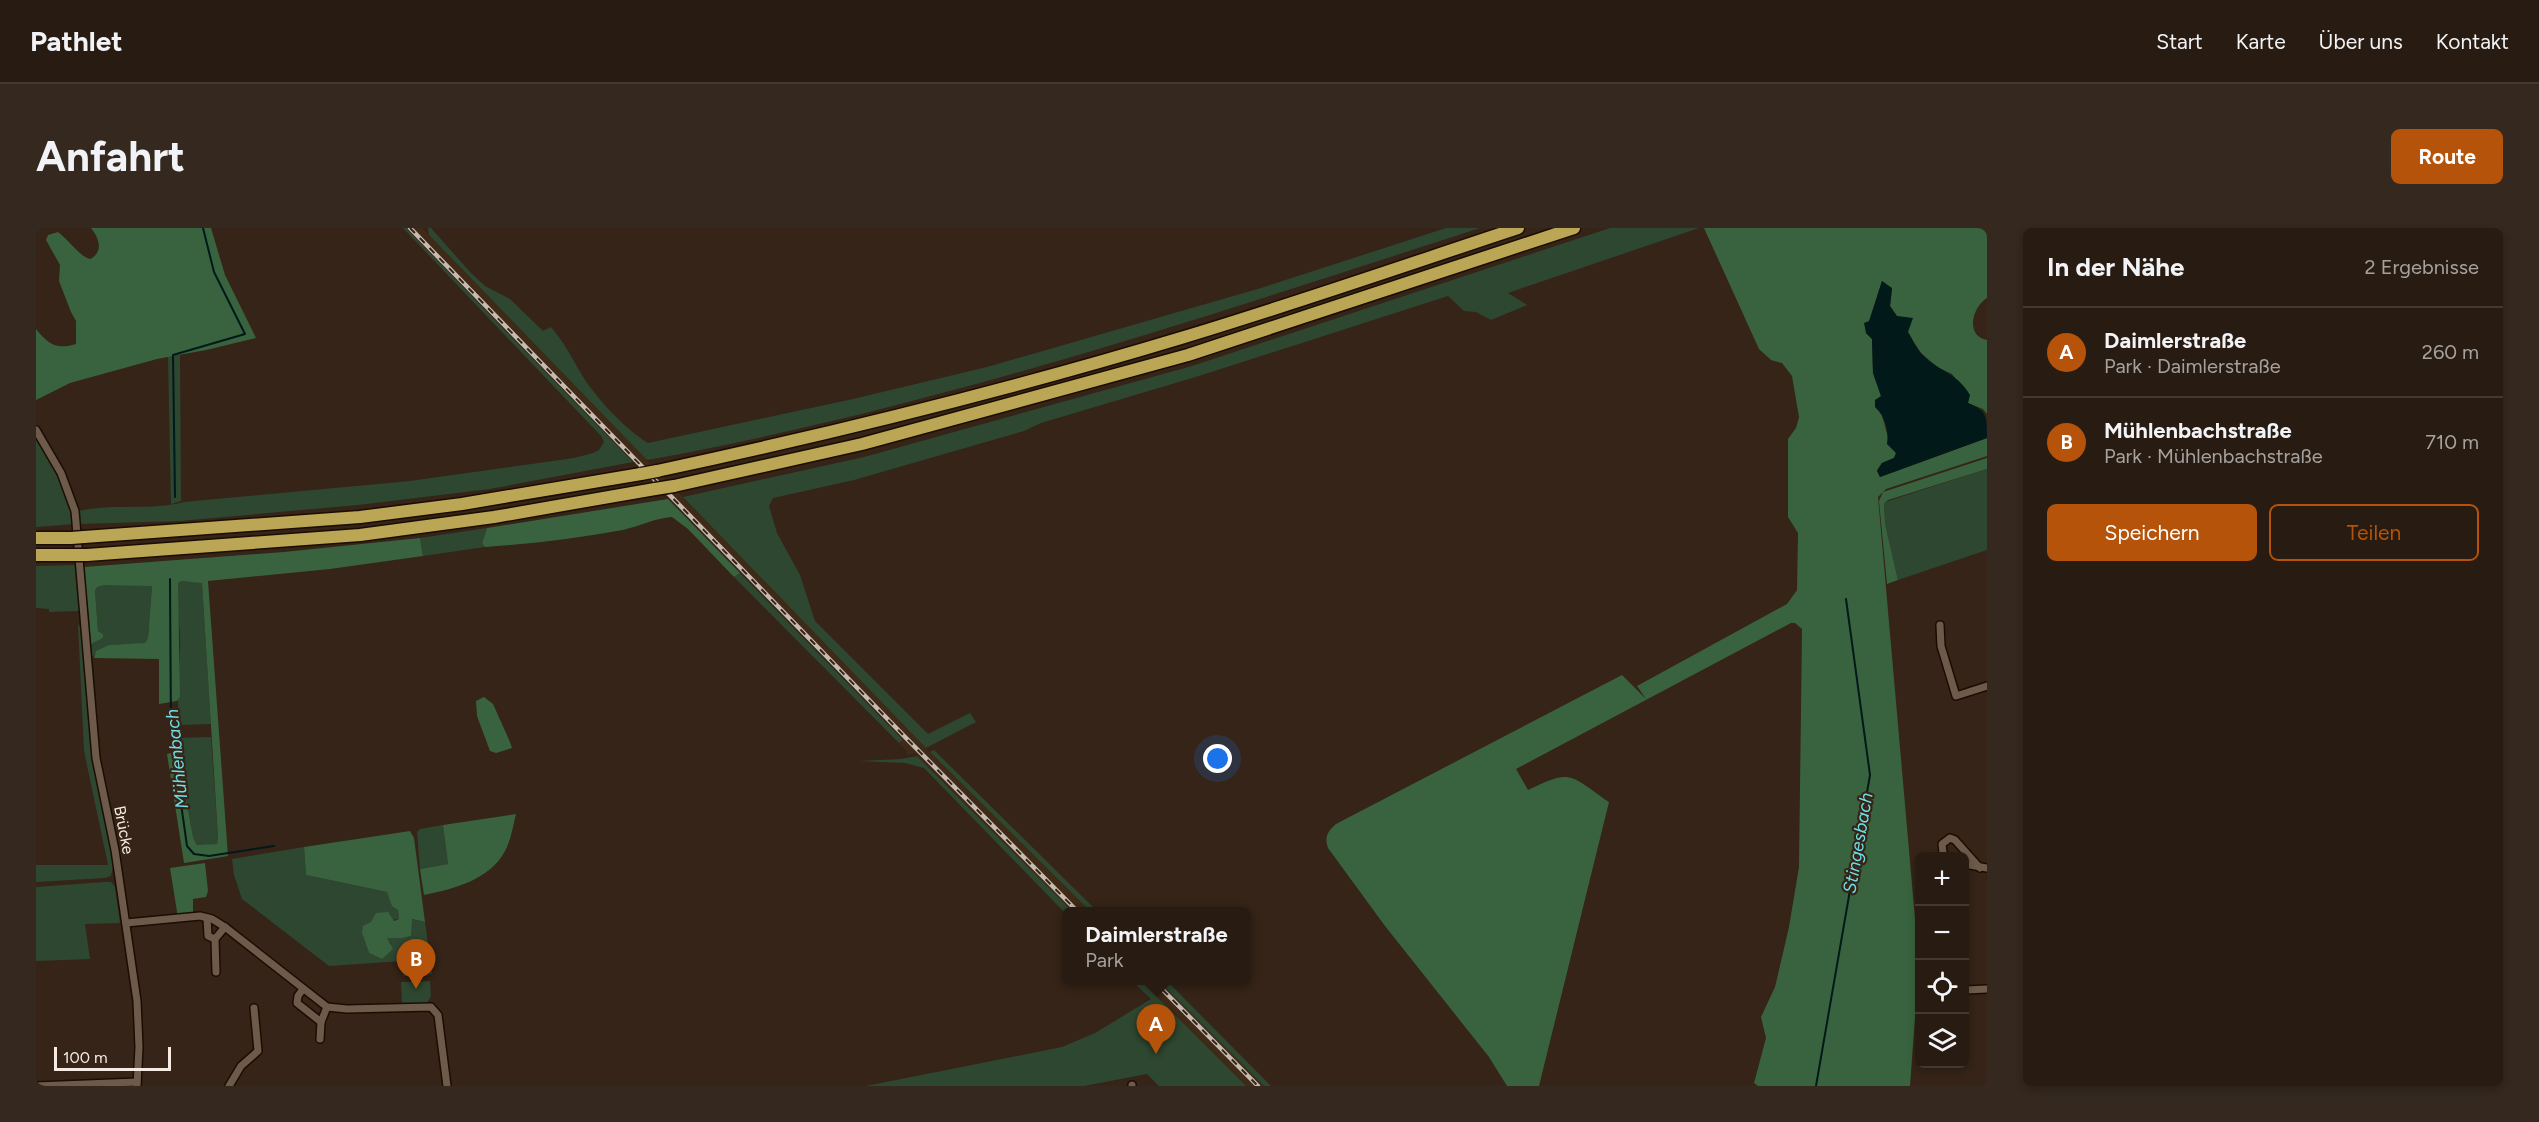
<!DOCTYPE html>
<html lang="de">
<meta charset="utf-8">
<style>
:root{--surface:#281b11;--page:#34281f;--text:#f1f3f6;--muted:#a5a19f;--line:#443931;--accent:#b45309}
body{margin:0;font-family:Figtree,sans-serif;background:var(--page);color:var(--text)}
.controls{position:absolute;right:18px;bottom:18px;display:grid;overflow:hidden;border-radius:9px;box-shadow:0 3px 9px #0003}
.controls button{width:54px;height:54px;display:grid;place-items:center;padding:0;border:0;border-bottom:2px solid var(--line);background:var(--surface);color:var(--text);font:30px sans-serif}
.scale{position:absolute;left:18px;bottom:15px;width:117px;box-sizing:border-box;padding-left:6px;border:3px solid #f6ebe2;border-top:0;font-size:16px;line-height:21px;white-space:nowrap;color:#f6ebe2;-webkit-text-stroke:4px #352417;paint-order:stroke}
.you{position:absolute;left:1182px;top:531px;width:21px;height:21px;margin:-15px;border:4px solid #fff;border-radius:50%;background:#1a73e8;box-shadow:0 0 0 9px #1a73e833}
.badge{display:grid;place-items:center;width:39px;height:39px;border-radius:50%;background:var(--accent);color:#fff;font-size:20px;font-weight:700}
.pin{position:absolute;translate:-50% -50px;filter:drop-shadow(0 2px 3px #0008)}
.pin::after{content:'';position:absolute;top:32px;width:21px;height:18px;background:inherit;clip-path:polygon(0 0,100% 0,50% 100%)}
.popup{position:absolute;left:1026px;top:679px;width:189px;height:78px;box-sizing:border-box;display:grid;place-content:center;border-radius:9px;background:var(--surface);filter:drop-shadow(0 2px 4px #0005);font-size:20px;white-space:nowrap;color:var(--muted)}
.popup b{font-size:22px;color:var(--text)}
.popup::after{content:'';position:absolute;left:50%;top:100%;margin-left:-12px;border:12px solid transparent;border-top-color:var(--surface)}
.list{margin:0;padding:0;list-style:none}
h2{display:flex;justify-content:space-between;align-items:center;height:78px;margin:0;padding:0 24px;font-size:26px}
h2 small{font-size:20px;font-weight:400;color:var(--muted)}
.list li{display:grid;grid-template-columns:39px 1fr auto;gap:18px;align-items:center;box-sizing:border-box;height:90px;padding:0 24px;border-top:2px solid var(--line)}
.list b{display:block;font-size:22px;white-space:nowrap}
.list p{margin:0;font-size:20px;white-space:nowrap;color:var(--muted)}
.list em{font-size:20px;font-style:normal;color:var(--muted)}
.actions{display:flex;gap:12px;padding:18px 24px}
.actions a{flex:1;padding:14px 0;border:2px solid var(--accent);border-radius:9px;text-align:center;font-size:21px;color:var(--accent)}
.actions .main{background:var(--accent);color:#fff}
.icon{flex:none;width:33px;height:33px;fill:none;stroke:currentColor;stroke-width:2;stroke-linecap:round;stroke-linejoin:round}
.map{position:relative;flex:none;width:1951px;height:858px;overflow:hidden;border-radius:9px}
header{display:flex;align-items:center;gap:36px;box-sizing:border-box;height:84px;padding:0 30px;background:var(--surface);border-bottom:2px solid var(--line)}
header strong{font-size:28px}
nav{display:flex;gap:33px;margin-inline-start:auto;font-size:21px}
.intro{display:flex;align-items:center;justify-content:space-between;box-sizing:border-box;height:144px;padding:0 36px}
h1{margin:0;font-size:42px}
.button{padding:15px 27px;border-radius:9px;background:var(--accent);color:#fff;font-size:21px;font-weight:700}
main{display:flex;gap:36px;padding:0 36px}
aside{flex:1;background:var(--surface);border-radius:9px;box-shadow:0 3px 9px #0003}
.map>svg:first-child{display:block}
</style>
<header>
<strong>Pathlet</strong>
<nav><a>Start</a><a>Karte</a><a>Über uns</a><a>Kontakt</a></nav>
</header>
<div class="intro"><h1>Anfahrt</h1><a class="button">Route</a></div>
<main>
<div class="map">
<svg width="1951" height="858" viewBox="0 0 1951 858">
<rect width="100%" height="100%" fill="#352417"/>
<g fill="#3f2917">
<path d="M370 0H386L894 524 1054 683H1036L879 525 871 527V523L863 516 867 511Z"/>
<path d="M1105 753H1123L1228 858H1210Z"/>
</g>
<g fill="#2e4730">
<path d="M367 0H370L597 234 454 261 322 277 144 293 44 296 42 283C77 275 113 283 148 274L374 253 538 230 557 225 563 222 568 214 565 208Z"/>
<path d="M392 0H395L435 45 449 58 474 71 507 103 515 99C528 114 536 130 546 147 560 170 589 201 612 215L817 171 951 139 1225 60 1410 0H1444C1169 89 895 181 611 232L393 7Z"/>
<path d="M1574 0H1663L1472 65 1491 77 1455 92 1440 84 1428 83 1412 68 1163 148 1005 195 988 203 818 252 737 270 733 278 741 305 764 347 779 393 892 506 934 485 940 494 890 520 647 269 828 229 1156 138Z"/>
<path d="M144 127 145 273 135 276 132 129Z"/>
<path d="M0 208C17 236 32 263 38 296L0 299Z"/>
<path d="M1951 241V322L1862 352 1849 296 1848 276 1852 273Z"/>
<path d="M451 300 446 315 449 319 387 328 384 310Z"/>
<path d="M41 337 45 383 13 384V381L0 380V338Z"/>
<path d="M704 345 867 512 863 515 698 349Z"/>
<path d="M146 353 166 354 175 496 144 497C139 468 145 437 144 407 143 390 139 372 142 355Z"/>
<path d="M69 357H116L112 410 109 415C84 420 73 409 56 430L55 416 67 410V406L62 403 59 363 61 359Z"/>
<path d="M42 396 47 403 59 545 78 635 75 648 69 650 0 654V637H72L48 523Z"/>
<path d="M175 509 182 609 181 616 162 618 157 609 141 510Z"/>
<path d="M898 522 1061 683H1054L894 524Z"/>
<path d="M881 528 1036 683 1030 684V686L888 540 869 535 822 533 865 531Z"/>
<path d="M407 597 412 636 384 641 381 604 384 601Z"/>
<path d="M268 619 270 647 351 664 362 682 363 691 335 694 326 705 333 725 346 731 355 716 350 710H367L375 708V691L389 694 396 746 367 748 366 733 293 738 206 671 198 647 196 631Z"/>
<path d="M68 654H75L79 659 84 695 49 696 54 731 0 733V659Z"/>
<path d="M394 753 395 768 391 775 366 776 365 754Z"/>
<path d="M1096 753H1105L1210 858H1123L1111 846 1048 858H830L1026 819 1059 805 1115 771Z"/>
<path d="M1123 753H1131L1235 858H1228Z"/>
</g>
<g fill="#39633e">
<path d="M55 0H175L189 47 220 110 170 122 121 131 34 155 0 172V101C12 116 20 122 40 116V93L35 84 23 53 24 37 10 12 12 7 22 4C33 12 43 28 54 31 68 24 63 10 55 0Z"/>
<path d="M1668 0H1951V70C1936 79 1929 108 1951 112V186L1947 181 1932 175 1933 167 1916 146 1901 139 1885 125 1854 78 1856 61 1846 53 1830 105 1836 111 1837 145 1845 168V184L1852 209 1860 225 1858 230 1846 235 1841 242 1844 249 1951 210V228L1850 261 1842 269 1883 736 1874 858H1722L1718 855 1730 810 1725 789 1739 759 1753 699 1763 639 1766 401 1759 395H1755L1480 541 1492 562C1537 540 1533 547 1573 574L1503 858H1471L1453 829 1349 698 1292 620C1288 609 1292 603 1300 596L1586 447 1610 471 1601 458 1751 376 1761 362 1762 305 1752 289V211L1760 200 1763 189 1756 148 1746 135 1735 132 1723 121Z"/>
<path d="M1951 230V241L1852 272 1848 276 1849 296 1862 352 1851 356 1843 273 1847 264Z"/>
<path d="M632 271 704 345 698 349 652 301 636 289C619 290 604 298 587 302 542 310 495 316 449 319L446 315 451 300Z"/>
<path d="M384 310 387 328 294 341 172 353 192 628 148 635 131 526 142 523 157 609 161 617 181 616 182 609 166 355 146 353 142 355 144 469 141 473 123 476V431L58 430 60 423 73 417 109 415 112 410 116 358 69 357 61 359 59 363 62 403 67 406V410L55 416 48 339 248 324Z"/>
<path d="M448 469 457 476 474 514 476 520 460 525 454 523 441 488 440 473Z"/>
<path d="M480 586C477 598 475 612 469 623 454 652 417 661 388 667L384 641 412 636 407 597Z"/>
<path d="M374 603 378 610 389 694 376 691 375 708 367 710H351L357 721 346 731 333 725 326 705 327 698 335 694 340 685 352 684 358 693 363 691 362 682 356 678 351 664 270 647 268 619Z"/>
<path d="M169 635 172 663 170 669 157 671V688L142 690 134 640Z"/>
</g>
<path fill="#02191a" d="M1846 53 1856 60 1854 78 1861 88 1877 90 1872 104C1876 110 1879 118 1884 124 1900 143 1920 143 1934 167L1932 175C1951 183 1951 188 1951 210L1844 249 1841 243 1846 235 1858 230 1860 225 1851 216C1853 203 1849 188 1839 179V172L1845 168 1837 145 1836 111 1830 105 1828 95 1833 93Z"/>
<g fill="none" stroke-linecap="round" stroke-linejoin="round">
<g stroke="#02191a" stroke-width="2">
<path d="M139 269 137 127 209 106 178 44 167 0"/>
<path d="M134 351 135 505 151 618 158 626 173 628 238 618"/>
<path d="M1780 858 1834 547 1810 371"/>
</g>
<g stroke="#1c0d02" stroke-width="10">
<g id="minor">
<path d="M0 202 25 245 39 283 60 530 79 622 101 773 103 819 101 858"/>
<path d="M1904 397 1905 418 1920 468 1951 458"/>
<path d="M1910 628 1907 625 1906 616 1914 610 1919 612 1944 640"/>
<path d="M1928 636 1951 640"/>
<path d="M171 690 172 708 179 711"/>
<path d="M90 695 164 688 176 691 189 699 291 779 311 781 395 779 402 787 411 858"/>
<path d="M180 744 179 711 189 699"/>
<path d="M267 761 262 768 261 775 285 794"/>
<path d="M1930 762 1951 761"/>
<path d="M284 811 285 794 291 779"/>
<path d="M1096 857V858"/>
<path d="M0 858 101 854"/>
<path d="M193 858 205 838 222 823 218 780"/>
</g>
</g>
<g stroke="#1c0d02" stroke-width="15">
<g id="motorway">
<path d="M621 243C798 205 973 162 1145 110 1258 76 1370 37 1482 0"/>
<path d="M638 258 826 216 1152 127 1538 0"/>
<path d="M48 309 324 289 426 276 605 246"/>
<path d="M0 310H35"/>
<path d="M0 327H35"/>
<path d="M51 327 324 307 458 289 619 261"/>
</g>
</g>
<use href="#minor" stroke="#6d5a4b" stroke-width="7"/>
<use href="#motorway" stroke="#bba655" stroke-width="12"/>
<g stroke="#c7bab0" stroke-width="4.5">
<g id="rail">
<path d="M374 0 871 511 1042 684"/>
<path d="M1117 752 1222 858"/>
</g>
</g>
<use href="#rail" stroke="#352417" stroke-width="2" stroke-dasharray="7" stroke-linecap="butt"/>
<g stroke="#1c0d02" stroke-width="15" stroke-linecap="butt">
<g id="motorway-bridge">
<path d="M605 246 621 243"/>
<path d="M619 261 638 258"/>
<path d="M35 310 48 309"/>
<path d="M35 327H51"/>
</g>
</g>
<use href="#motorway-bridge" stroke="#bba655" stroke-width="12"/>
</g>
<g text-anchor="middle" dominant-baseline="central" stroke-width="4.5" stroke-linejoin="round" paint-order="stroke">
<g font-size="16" fill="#f6ebe2" stroke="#352417">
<text transform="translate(88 602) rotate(79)">Brücke</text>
</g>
<g font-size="18" font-style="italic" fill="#6cdfe7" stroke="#352417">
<text transform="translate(141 531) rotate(-96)">Mühlenbach</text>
<text transform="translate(1822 615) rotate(-80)">Stingesbach</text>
</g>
</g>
</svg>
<div class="controls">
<button>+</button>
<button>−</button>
<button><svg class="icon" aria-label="locate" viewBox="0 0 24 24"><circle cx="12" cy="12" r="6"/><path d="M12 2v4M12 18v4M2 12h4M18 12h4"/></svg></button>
<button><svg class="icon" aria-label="layers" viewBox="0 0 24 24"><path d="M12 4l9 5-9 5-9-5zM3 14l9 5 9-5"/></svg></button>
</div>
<div class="scale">100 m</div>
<div class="you"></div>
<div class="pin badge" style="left:1120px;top:826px">A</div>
<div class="popup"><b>Daimlerstraße</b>Park</div>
<div class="pin badge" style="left:380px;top:761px">B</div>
</div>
<aside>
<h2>In der Nähe<small>2 Ergebnisse</small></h2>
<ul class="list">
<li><span class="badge">A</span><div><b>Daimlerstraße</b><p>Park · Daimlerstraße</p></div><em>260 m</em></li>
<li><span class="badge">B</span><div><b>Mühlenbachstraße</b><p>Park · Mühlenbachstraße</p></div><em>710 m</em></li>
</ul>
<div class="actions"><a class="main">Speichern</a><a>Teilen</a></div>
</aside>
</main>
